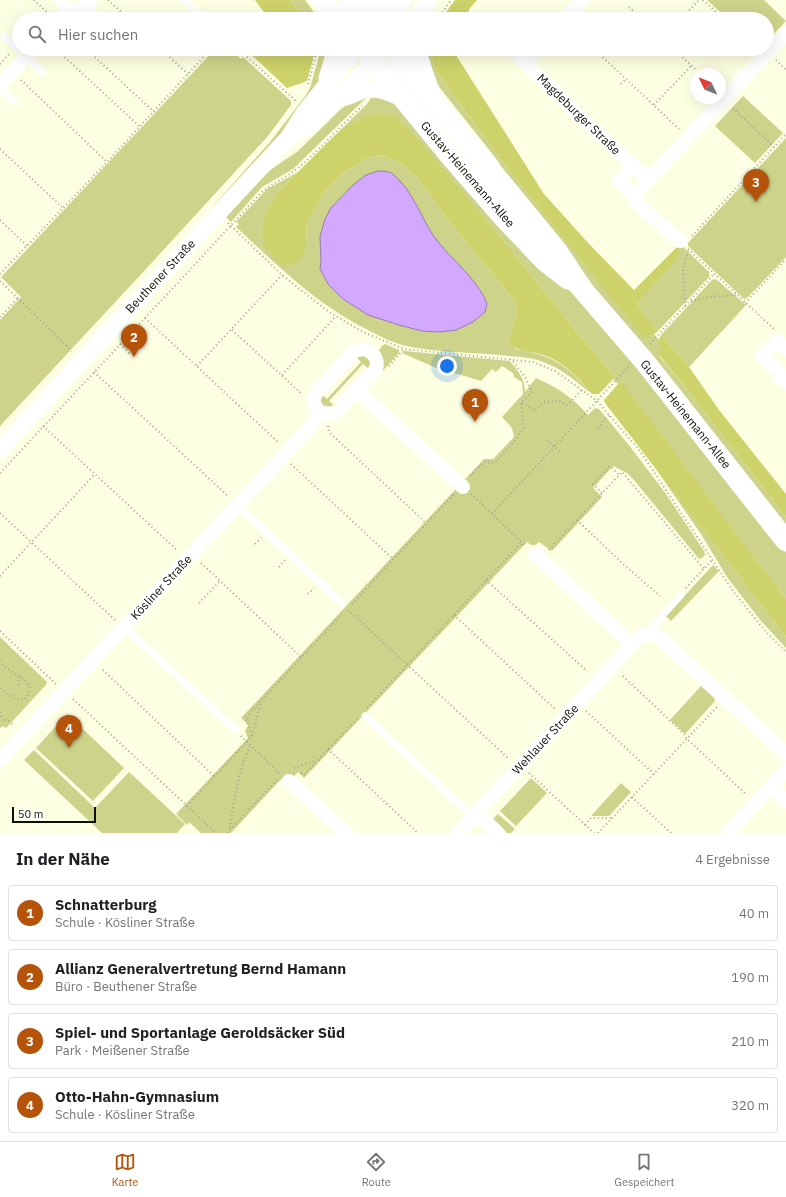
<!DOCTYPE html>
<html lang="de">
<meta charset="utf-8">
<style>
:root{--surface:#fff;--page:#f6f6f6;--text:#202124;--muted:#757577;--line:#e0e0e0;--accent:#b45309}
body{margin:0;font-family:"IBM Plex Sans",sans-serif;background:var(--page);color:var(--text)}
.compass{position:absolute;left:690px;top:68px;width:36px;height:36px;border-radius:50%;background:var(--surface);box-shadow:0 4px 16px #0002;rotate:313deg}
.scale{position:absolute;left:12px;bottom:10px;width:84px;box-sizing:border-box;padding-left:4px;border:2px solid #0f1005;border-top:0;font-size:11px;line-height:14px;white-space:nowrap;color:#0f1005;-webkit-text-stroke:3px #fff;paint-order:stroke}
.you{position:absolute;left:447px;top:366px;width:14px;height:14px;margin:-10px;border:3px solid #fff;border-radius:50%;background:#1a73e8;box-shadow:0 0 0 6px #1a73e833}
.badge{display:grid;place-items:center;width:26px;height:26px;border-radius:50%;background:var(--accent);color:#fff;font-size:13px;font-weight:700}
.pin{position:absolute;translate:-50% -33px;filter:drop-shadow(0 1px 2px #0008)}
.pin::after{content:'';position:absolute;top:21px;width:14px;height:12px;background:inherit;clip-path:polygon(0 0,100% 0,50% 100%)}
.list{margin:0;padding:0;list-style:none}
h2{display:flex;justify-content:space-between;align-items:center;height:52px;margin:0;padding:0 16px;font-size:17px}
h2 small{font-size:13px;font-weight:400;color:var(--muted)}
.list li{display:grid;grid-template-columns:26px 1fr auto;gap:12px;align-items:center;box-sizing:border-box;height:56px;margin:0 8px 8px;padding:0 8px;border:1px solid var(--line);border-radius:4px}
.list b{display:block;font-size:15px;white-space:nowrap}
.list p{margin:0;font-size:13px;white-space:nowrap;color:var(--muted)}
.list em{font-size:13px;font-style:normal;color:var(--muted)}
.icon{flex:none;width:22px;height:22px;fill:none;stroke:currentColor;stroke-width:2;stroke-linecap:round;stroke-linejoin:round}
.map{position:relative;flex:none;width:786px;height:833px;overflow:hidden}
.search{position:absolute;background:var(--surface);box-shadow:0 4px 16px #0002;left:12px;right:12px;top:12px;height:44px;display:flex;align-items:center;gap:10px;box-sizing:border-box;padding:0 14px;border-radius:22px;color:var(--muted);font-size:15px}
.sheet{height:308px;background:var(--surface)}
nav{display:flex;justify-content:space-around;align-items:center;box-sizing:border-box;height:56px;border-top:1px solid var(--line);background:var(--surface);font-size:11px;color:var(--muted)}
nav a{display:grid;justify-items:center;gap:2px}
nav .on{color:var(--accent)}
.map>svg:first-child{display:block}
</style>
<div class="map">
<svg width="786" height="833" viewBox="0 0 786 833">
<rect width="100%" height="100%" fill="#fcffe2"/>
<g fill="#ced38b">
<path d="M290 0H305L319 19H304Z"/>
<path d="M707 0H764L786 21 767 41V19H728Z"/>
<path d="M215 49H219L223 52 231 50 241 59 243 57 291 101V105L268 136 145 270 0 426V320L21 297 1 277Z"/>
<path d="M429 49H432V53L439 75 508 169 644 337 654 334 659 340V356L683 384 786 517V528L535 214 509 181 498 161 440 88 430 73 422 51Z"/>
<path d="M329 52 317 86 273 144 218 209 214 205 270 142 306 95 310 88 319 56 323 53Z"/>
<path d="M374 94 389 98 557 278 593 314 726 473 786 552V599L623 385 618 384 613 379V375L575 330 504 241 401 121 325 145 366 105Z"/>
<path d="M743 96 783 133 755 163 715 126Z"/>
<path d="M367 97 293 169 262 187 231 222 224 215 266 173 298 151 341 109 352 100Z"/>
<path d="M786 138V257L747 298 744 299 688 246V243Z"/>
<path d="M381 155 399 162 418 178 447 219 515 301 517 314 509 339 516 349C553 355 568 366 592 394 579 384 566 372 550 365 537 358 523 357 509 356 475 352 440 353 406 346 394 343 381 337 370 331 318 306 278 266 236 227L239 224 236 222 267 189 298 172 277 193 306 242 307 223 322 195 342 174 366 158Z"/>
<path d="M680 244 709 272V277L658 331 644 314 637 303Z"/>
<path d="M716 279 746 305 689 367 661 335 712 280Z"/>
<path d="M385 344 399 350V353L379 375 378 351 383 345Z"/>
<path d="M404 351 510 361C519 373 524 377 525 392L536 378C558 388 572 397 588 415L595 408 599 409 628 444 666 494 704 551 705 555 702 558 699 559 633 479 627 473 613 466 593 488 602 497 552 551 539 542 535 545H531L527 542 304 778 298 772 292 778 286 774 231 833H201L189 822 187 825 176 814 248 738 245 731 248 725 241 718 484 459H493L514 437 512 428 502 417 523 394 522 382 514 377 513 373 502 366 496 372 492 369 481 381 434 367 402 353Z"/>
<path d="M363 353 371 361 369 369 363 364 329 401 335 406 324 408 319 400 321 394 327 399 361 362 356 357Z"/>
<path d="M651 462 786 637V648L761 621 727 577 701 534Z"/>
<path d="M713 565 719 571 671 621 666 616Z"/>
<path d="M0 637 47 682 45 686 6 728 3 726 0 728Z"/>
<path d="M701 686 714 698 715 701 685 734 670 720Z"/>
<path d="M67 714 124 768 93 801 36 748Z"/>
<path d="M34 750 95 808 129 772 185 824 177 833H102L24 760Z"/>
<path d="M531 778 547 793 516 826 500 811Z"/>
<path d="M621 783 631 792 609 816H591Z"/>
<path d="M498 814 515 829 511 833H507L493 819Z"/>
</g>
<g fill="#cdd26b">
<path d="M255 0H290L304 19H269Z"/>
<path d="M455 0H477L470 8 465 19H441Z"/>
<path d="M245 49H315V52L307 81 287 88Z"/>
<path d="M432 49H455L454 52 544 194 590 245 634 290 680 244 677 258 637 303 644 314 658 331 654 334 644 338 508 169 439 75 433 62Z"/>
<path d="M381 114 394 115 410 130 504 241 575 330 613 375V379L599 394H592C579 378 562 360 540 354 530 351 519 351 510 345L509 339 517 314 515 301 447 219 418 178 399 162 381 155 366 158 342 174 322 195 307 223 306 242 304 254 295 264 284 266 267 250 262 234 265 215 277 193 325 145 344 128 366 117Z"/>
<path d="M661 335 689 367 719 410 786 494V517L683 384 659 355V340Z"/>
<path d="M618 384H623L786 599V637L605 403 604 400Z"/>
</g>
<path fill="#d3a8ff" stroke="#987ab4" d="M378 171C385 171 390 171 395 176 412 191 420 214 431 232 446 256 478 278 487 304L485 312 473 322 456 330 440 332 422 331 399 325 368 315 343 299 328 284 320 269 321 261 320 237 325 219 331 208 352 186 366 175Z"/>
<g fill="none" stroke-linecap="round" stroke-linejoin="round">
<g stroke="#a3a58f" stroke-width="2" stroke-dasharray="1 3" stroke-linecap="butt">
<path d="M34 0 54 19"/>
<path d="M108 0 129 19"/>
<path d="M703 0 724 19"/>
<path d="M629 7 642 19"/>
<path d="M42 19 47 13"/>
<path d="M438 19 451 0"/>
<path d="M628 19 634 12"/>
<path d="M681 19 699 0"/>
<path d="M56 49 139 126"/>
<path d="M86 49 154 112"/>
<path d="M161 49 188 74"/>
<path d="M238 49 296 101"/>
<path d="M594 49 679 129"/>
<path d="M674 49 697 71"/>
<path d="M776 60 786 70"/>
<path d="M0 64 10 53"/>
<path d="M21 80 107 162"/>
<path d="M308 84 316 55 319 51"/>
<path d="M621 84 626 79"/>
<path d="M654 105 692 65"/>
<path d="M733 108 774 147"/>
<path d="M0 149 63 208"/>
<path d="M0 220 27 246"/>
<path d="M228 223 282 275 329 312 363 332 404 349 533 362 555 371 597 401 640 451 733 591 766 632 786 652"/>
<path d="M692 236 786 134"/>
<path d="M688 249 774 329"/>
<path d="M0 274 107 162 211 49"/>
<path d="M0 281 72 351"/>
<path d="M691 301 709 297 736 295"/>
<path d="M745 303 786 259"/>
<path d="M685 307 683 271 688 251"/>
<path d="M0 317 18 298"/>
<path d="M145 318 279 443"/>
<path d="M232 330 302 394"/>
<path d="M120 344 130 354"/>
<path d="M650 344 714 274"/>
<path d="M197 366 282 275"/>
<path d="M389 366 404 349"/>
<path d="M94 372 229 497"/>
<path d="M282 375 336 316"/>
<path d="M522 403 535 411 544 402 558 400 567 405 582 390"/>
<path d="M43 426 178 551"/>
<path d="M328 426 329 432 426 523"/>
<path d="M598 428 606 418 610 415"/>
<path d="M547 440 562 454"/>
<path d="M291 464 393 559"/>
<path d="M0 473 187 273 257 197C270 183 285 179 299 167 321 148 341 126 362 106"/>
<path d="M470 476 484 462 495 463 516 439 524 428 521 403 532 392 525 377 511 359"/>
<path d="M602 493 593 484 610 466 619 475"/>
<path d="M471 494 526 546"/>
<path d="M0 513 115 620"/>
<path d="M492 514 629 366"/>
<path d="M577 520 622 563 660 596"/>
<path d="M255 544 261 538"/>
<path d="M549 550 622 472 704 569"/>
<path d="M201 563 301 657"/>
<path d="M279 567 285 560"/>
<path d="M0 576 95 474"/>
<path d="M486 580 587 671"/>
<path d="M686 588 712 560"/>
<path d="M308 594 314 588"/>
<path d="M199 603 220 581"/>
<path d="M352 604 454 494"/>
<path d="M348 610 509 759"/>
<path d="M454 615 555 709"/>
<path d="M0 631 56 684"/>
<path d="M0 661C7 674 28 675 30 690L26 698 19 700 9 695 0 687"/>
<path d="M103 670 214 776"/>
<path d="M623 676 685 735 687 739 747 795"/>
<path d="M19 685 18 682 20 677"/>
<path d="M73 699 216 833"/>
<path d="M367 708 522 542"/>
<path d="M586 711 654 774"/>
<path d="M0 712 3 721 7 719 12 724"/>
<path d="M241 736 279 773"/>
<path d="M252 736 261 702"/>
<path d="M328 749 418 833"/>
<path d="M294 768 317 760"/>
<path d="M301 773 304 775 357 719"/>
<path d="M529 773 594 833"/>
<path d="M632 797 671 833"/>
<path d="M187 806 252 736C248 730 250 723 245 718L343 613"/>
<path d="M585 825 591 818H612"/>
<path d="M230 828C235 798 237 775 250 746"/>
<path d="M227 833 277 780"/>
<path d="M598 833 717 707"/>
</g>
<g stroke="#fff" stroke-width="7">
<path d="M184 0 205 19"/>
<path d="M86 5 99 19"/>
<path d="M4 36 43 73"/>
<path d="M0 88 14 101"/>
<path d="M237 505 343 604"/>
<path d="M124 627 236 730"/>
<path d="M649 634 651 628 681 595"/>
<path d="M365 716 473 817"/>
</g>
<g stroke="#fff" stroke-width="14">
<path d="M61 0C69 18 81 10 91 0"/>
<path d="M564 19 582 0"/>
<path d="M514 49 519 57 586 122 649 180"/>
<path d="M524 62 536 49"/>
<path d="M0 85 33 49"/>
<path d="M633 165 619 181 634 195 639 205 680 241"/>
<path d="M634 195 786 33"/>
<path d="M363 349C373 351 379 359 376 369L336 412 327 414 318 411 313 401 316 393 352 353 357 350Z"/>
<path d="M786 349 777 341 762 356 779 371 780 377 786 382"/>
<path d="M357 390 463 487"/>
<path d="M535 554 632 644"/>
<path d="M0 760 310 427 321 413"/>
<path d="M289 781 346 833"/>
<path d="M771 787 786 801"/>
<path d="M476 813 498 833"/>
<path d="M458 833 632 644C640 636 648 630 659 637L783 751 786 755"/>
<path d="M728 833 786 770"/>
</g>
<g stroke="#fff" stroke-width="17">
<path d="M327 78 332 62 334 49"/>
<path d="M342 98C350 96 356 93 363 90 377 86 392 94 404 99"/>
<path d="M293 135 314 121 374 62"/>
<path d="M0 449 288 138 304 113 355 49"/>
</g>
<g stroke="#fff" stroke-width="19">
<path d="M359 0 380 3 398 0"/>
<path d="M383 19 403 0"/>
<path d="M415 19 421 13 428 0"/>
<path d="M417 49C419 65 428 80 431 97"/>
</g>
<g stroke="#fff" stroke-width="21">
<path d="M322 0 338 19"/>
<path d="M350 0 366 19"/>
<path d="M363 49 452 158 506 220 545 261 568 279"/>
<path d="M391 49 557 251 583 290 645 362 786 541"/>
</g>
</g>
<g text-anchor="middle" dominant-baseline="central" stroke-width="4" stroke-linejoin="round" paint-order="stroke">
<g font-size="12" fill="#0f1005" stroke="#fff">
<text transform="translate(579 114) rotate(44)">Magdeburger Straße</text>
<text transform="translate(468 174) rotate(49)">Gustav-Heinemann-Allee</text>
<text transform="translate(160 276) rotate(-47)">Beuthener Straße</text>
<text transform="translate(686 414) rotate(51)">Gustav-Heinemann-Allee</text>
<text transform="translate(161 587) rotate(-47)">Kösliner Straße</text>
<text transform="translate(545 739) rotate(-47)">Wehlauer Straße</text>
</g>
</g>
</svg>
<svg class="compass" viewBox="-18 -18 36 36"><path d="M0-13l5 13h-10z" fill="#e53935"/><path d="M0 13l5-13h-10z" fill="#757577"/></svg>
<div class="scale">50 m</div>
<div class="you"></div>
<div class="pin badge" style="left:475px;top:422px">1</div>
<div class="pin badge" style="left:134px;top:357px">2</div>
<div class="pin badge" style="left:756px;top:202px">3</div>
<div class="pin badge" style="left:69px;top:748px">4</div>
<div class="search"><svg class="icon" aria-label="search" viewBox="0 0 24 24"><circle cx="10" cy="10" r="6"/><path d="M15 15l6 6"/></svg>Hier suchen</div>
</div>
<section class="sheet">
<h2>In der Nähe<small>4 Ergebnisse</small></h2>
<ul class="list">
<li><span class="badge">1</span><div><b>Schnatterburg</b><p>Schule · Kösliner Straße</p></div><em>40 m</em></li>
<li><span class="badge">2</span><div><b>Allianz Generalvertretung Bernd Hamann</b><p>Büro · Beuthener Straße</p></div><em>190 m</em></li>
<li><span class="badge">3</span><div><b>Spiel- und Sportanlage Geroldsäcker Süd</b><p>Park · Meißener Straße</p></div><em>210 m</em></li>
<li><span class="badge">4</span><div><b>Otto-Hahn-Gymnasium</b><p>Schule · Kösliner Straße</p></div><em>320 m</em></li>
</ul>
</section>
<nav>
<a class="on"><svg class="icon" aria-label="map" viewBox="0 0 24 24"><path d="M3 6l6-2 6 2 6-2v14l-6 2-6-2-6 2zM9 4v14M15 6v14"/></svg>Karte</a>
<a><svg class="icon" aria-label="directions" viewBox="0 0 24 24"><path d="M12 3l9 9-9 9-9-9zM9 14v-3h6M13 9l2 2-2 2"/></svg>Route</a>
<a><svg class="icon" aria-label="saved" viewBox="0 0 24 24"><path d="M7 4h10v16l-5-4-5 4z"/></svg>Gespeichert</a>
</nav>
